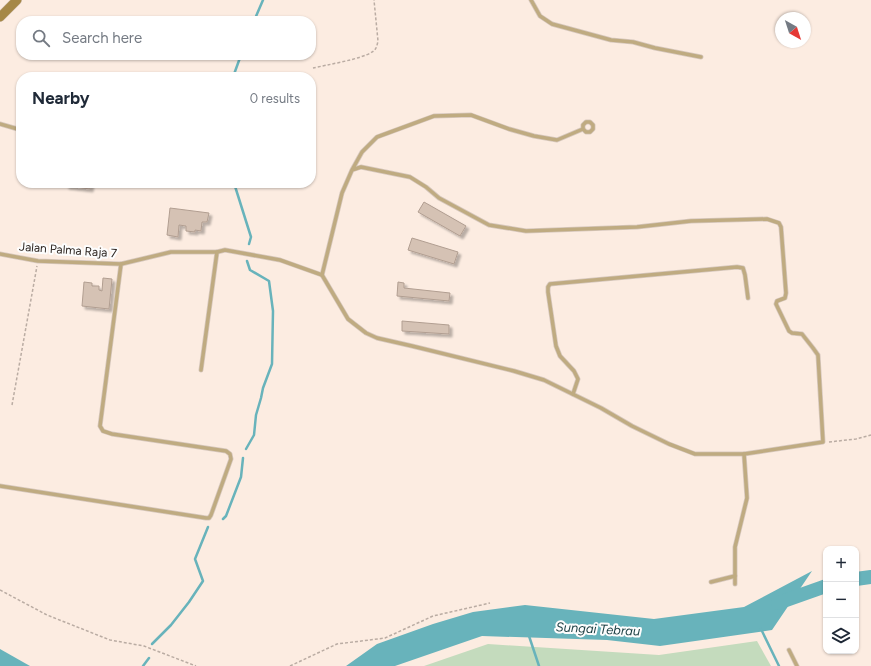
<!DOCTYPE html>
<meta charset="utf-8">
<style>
:root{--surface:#fff;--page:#f6f6f7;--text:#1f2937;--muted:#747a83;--line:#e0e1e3}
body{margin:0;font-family:Figtree,sans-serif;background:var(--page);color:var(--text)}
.controls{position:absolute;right:12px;bottom:12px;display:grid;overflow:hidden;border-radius:8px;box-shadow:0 1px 3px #0004}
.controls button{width:36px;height:36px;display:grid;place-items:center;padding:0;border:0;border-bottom:1px solid var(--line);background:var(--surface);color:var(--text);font:20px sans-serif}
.compass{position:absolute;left:775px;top:12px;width:36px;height:36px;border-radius:50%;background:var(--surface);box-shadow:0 1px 3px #0004;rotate:141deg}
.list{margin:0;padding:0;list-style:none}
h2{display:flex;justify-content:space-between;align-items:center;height:52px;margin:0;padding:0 16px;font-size:17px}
h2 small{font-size:13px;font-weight:400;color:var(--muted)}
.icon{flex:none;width:22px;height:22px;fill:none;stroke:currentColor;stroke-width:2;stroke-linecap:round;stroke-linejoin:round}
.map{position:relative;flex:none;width:871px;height:666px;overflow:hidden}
.search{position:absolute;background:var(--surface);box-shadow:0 1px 3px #0004;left:16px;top:16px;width:300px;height:44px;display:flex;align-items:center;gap:10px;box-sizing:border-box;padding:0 14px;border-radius:16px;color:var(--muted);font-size:15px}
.panel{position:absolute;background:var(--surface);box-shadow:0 1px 3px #0004;left:16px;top:72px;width:300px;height:116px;border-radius:16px}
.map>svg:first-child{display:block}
</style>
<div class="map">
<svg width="871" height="666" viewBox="0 0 871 666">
<defs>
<filter id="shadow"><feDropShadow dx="3" dy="3" stdDeviation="1" flood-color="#0004"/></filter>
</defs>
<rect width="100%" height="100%" fill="#fcece1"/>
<path fill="#c4dbbd" d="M757 641 771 666H424L488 644 659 655Z"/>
<g fill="#68b3bb">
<path d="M812 571 772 630 660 646 607 640 482 636 395 666H346L377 644 433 624 473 612 525 605 654 619 744 607Z"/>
<path d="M0 649 30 666H0Z"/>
</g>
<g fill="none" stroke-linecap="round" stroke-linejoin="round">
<g stroke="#68b3bb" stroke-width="2.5">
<path d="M254 21 263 0"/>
<path d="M233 77 241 55"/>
<path d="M234 183 251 237 249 244"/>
<path d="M246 449 254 435 256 415 261 398 263 388 272 364 273 311 269 281 250 270 247 261"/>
<path d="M223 519 226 516 241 477 243 458"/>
<path d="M761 629 779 666"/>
<path d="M529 636 539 666"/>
<path d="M152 644 171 625 189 602 203 581 195 559 208 527"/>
<path d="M143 666 149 658"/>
</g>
<g stroke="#68b3bb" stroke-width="14">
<path d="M856 579 871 577"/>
<path d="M778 603 826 586"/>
</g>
</g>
<g fill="#d5c2b4" stroke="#b19e91" filter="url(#shadow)">
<path d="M66 183H91L90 189 66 186Z"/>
<path d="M424 202 466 226 460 236 418 212Z"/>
<path d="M170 208 209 213 207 222H202L201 231 195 230V232L186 231V226L179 225 178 237 167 235Z"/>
<path d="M412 238 458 252 454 264 408 250Z"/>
<path d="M103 278 112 279 109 309 82 306 84 282 92 283V286H99V290L102 291Z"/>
<path d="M398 282 404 283V288L450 293 449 301 397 296Z"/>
<path d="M402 321 449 325V334L402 331Z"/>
</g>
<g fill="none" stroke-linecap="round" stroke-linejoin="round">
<g stroke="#d7c8be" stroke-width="5">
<g id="lane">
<path d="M531 0 540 16 552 24 611 40 633 42 655 48 701 57"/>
<path d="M0 124 21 130"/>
<path d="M352 170 342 193 322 275 348 319 366 333 377 338 412 346 514 371 544 380 601 408 632 426 669 444 695 454H744L823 442 818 355 813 348 802 334 792 333 789 331 776 304 777 301 785 298 786 293 781 227 779 223 767 219 691 221 637 227 526 231 489 225 439 198 426 187 410 177 361 167 352 170 362 152 377 137 434 116 471 115 509 129 534 136 557 140 583 129V125L586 122H590L593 125V129L590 132H586L583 129"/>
<path d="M0 254 38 261 121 264 171 252H217L225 250 280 260 322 275"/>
<path d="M201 370 217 252"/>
<path d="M573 394 578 379 574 371 560 356 556 346 548 292V287L550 284 737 267 743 268 745 275 748 298"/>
<path d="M0 486 206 518H209L211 515 231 459 230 454 226 451 112 434 103 431 100 426 121 264"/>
<path d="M711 582 735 576V547L747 498 744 454"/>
<path d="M735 584V576"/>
<path d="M789 650 797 666"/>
</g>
</g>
<g stroke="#d7c8be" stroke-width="10">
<path id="secondary" d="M0 17 17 0"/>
</g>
<g stroke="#baaca3" stroke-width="1.5" stroke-dasharray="3 2" stroke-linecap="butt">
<path d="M313 68C326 65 362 59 372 52 376 50 377 46 378 41L374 0"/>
<path d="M12 405 37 266"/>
<path d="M829 442 856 439 871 435"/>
<path d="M0 590 47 615 110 640 144 646 196 666"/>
<path d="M290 666 337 644 385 638 433 616 490 603"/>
</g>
<use href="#lane" stroke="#bfab81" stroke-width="3.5"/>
<use href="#secondary" stroke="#a68847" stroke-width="9"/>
</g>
<g text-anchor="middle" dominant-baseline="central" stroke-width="4" stroke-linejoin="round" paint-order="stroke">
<g font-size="12" fill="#2e2621" stroke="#fdfdfd">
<text transform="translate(68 250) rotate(4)">Jalan Palma Raja 7</text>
</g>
<g font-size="13" font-style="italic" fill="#193d41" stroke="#fdfdfd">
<text transform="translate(598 629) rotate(3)">Sungai Tebrau</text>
</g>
</g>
</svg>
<div class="controls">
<button>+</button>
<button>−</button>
<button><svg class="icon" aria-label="layers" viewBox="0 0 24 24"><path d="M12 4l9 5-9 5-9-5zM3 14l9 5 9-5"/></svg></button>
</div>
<svg class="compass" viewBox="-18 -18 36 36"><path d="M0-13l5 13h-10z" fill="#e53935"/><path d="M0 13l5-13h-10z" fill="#747a83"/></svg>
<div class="search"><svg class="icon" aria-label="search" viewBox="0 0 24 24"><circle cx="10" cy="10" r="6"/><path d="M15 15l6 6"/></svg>Search here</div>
<section class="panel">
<h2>Nearby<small>0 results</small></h2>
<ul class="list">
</ul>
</section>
</div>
